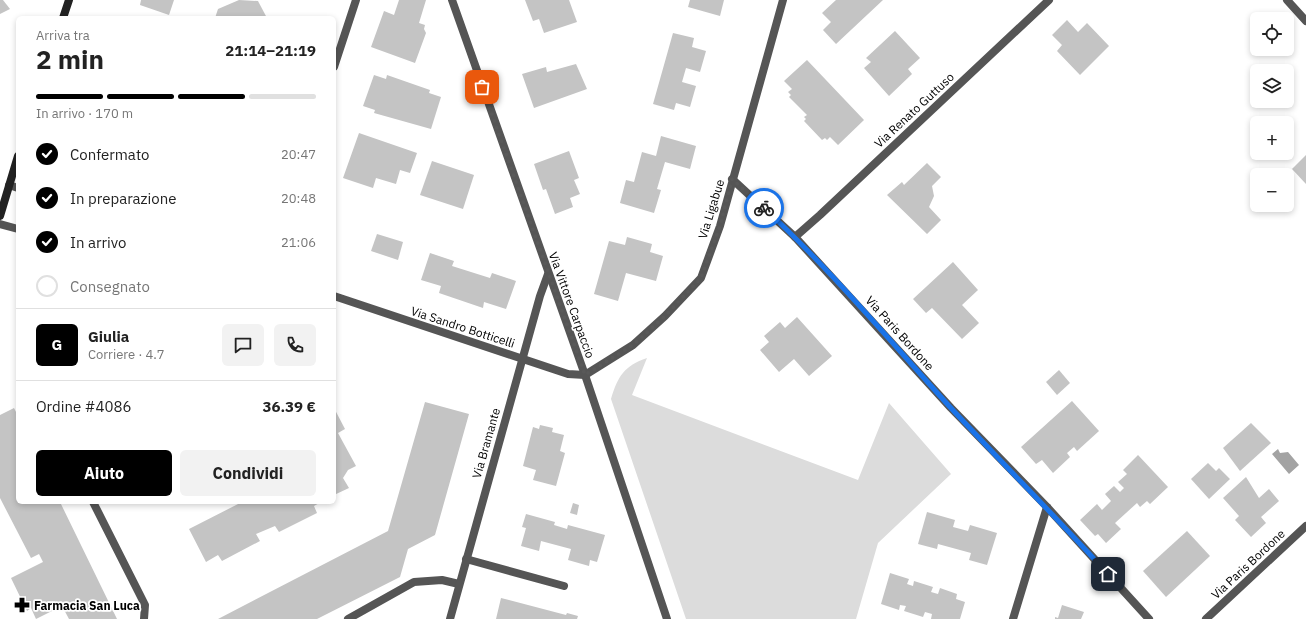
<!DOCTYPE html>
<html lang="it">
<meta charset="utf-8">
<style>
:root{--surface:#fff;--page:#f2f2f2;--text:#222;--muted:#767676;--line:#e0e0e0;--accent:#000}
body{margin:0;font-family:"IBM Plex Sans",sans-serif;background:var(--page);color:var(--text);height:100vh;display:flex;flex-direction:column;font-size:15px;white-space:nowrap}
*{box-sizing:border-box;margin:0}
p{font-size:13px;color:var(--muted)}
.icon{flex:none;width:22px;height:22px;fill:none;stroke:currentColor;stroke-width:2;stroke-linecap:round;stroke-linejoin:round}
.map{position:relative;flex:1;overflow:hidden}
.sheet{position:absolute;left:16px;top:16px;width:320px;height:488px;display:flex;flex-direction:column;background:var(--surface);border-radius:6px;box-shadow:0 2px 6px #0003}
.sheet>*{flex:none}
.controls{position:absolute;left:1250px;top:12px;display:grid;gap:8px}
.controls a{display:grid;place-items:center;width:44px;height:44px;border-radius:6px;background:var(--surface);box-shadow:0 2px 6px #0003;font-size:20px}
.pin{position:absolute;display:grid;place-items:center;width:34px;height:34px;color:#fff;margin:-17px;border-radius:8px;box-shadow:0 2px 6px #0006}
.courier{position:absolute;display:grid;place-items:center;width:40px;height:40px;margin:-20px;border:3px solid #1a73e8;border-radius:50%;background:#fff;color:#222;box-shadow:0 1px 5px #0007}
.headline em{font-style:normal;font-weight:800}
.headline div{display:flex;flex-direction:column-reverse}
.headline{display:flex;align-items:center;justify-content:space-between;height:68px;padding:0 20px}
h1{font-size:26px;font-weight:800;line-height:30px}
.bar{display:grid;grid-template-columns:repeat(4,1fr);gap:6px 4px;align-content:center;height:48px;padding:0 20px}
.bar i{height:5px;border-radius:3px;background:var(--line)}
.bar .on{background:var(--accent)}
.bar p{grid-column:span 4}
.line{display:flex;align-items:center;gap:10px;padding:0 20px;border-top:1px solid var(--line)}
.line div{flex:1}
.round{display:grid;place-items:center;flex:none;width:42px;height:42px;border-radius:6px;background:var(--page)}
ol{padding:0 20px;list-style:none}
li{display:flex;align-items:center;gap:12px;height:44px}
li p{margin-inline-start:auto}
li .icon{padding:4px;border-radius:50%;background:var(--accent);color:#fff;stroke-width:4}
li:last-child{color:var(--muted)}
li i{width:22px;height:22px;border:2px solid var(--line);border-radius:50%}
.primary-button{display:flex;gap:8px;margin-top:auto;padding:8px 20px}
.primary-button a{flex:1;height:46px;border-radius:6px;background:var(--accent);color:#fff;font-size:16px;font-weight:800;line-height:46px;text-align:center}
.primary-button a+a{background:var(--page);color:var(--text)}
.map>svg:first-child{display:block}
.green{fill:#dcdcdc}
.water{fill:#a3a3a3}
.building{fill:#c4c4c4}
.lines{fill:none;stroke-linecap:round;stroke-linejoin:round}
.service{stroke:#555;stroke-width:8}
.minor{stroke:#555;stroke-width:8}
.secondary{stroke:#222;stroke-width:8}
.done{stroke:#595959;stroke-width:4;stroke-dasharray:0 7.2}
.route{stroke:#1a73e8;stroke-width:5}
.labels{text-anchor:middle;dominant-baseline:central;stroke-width:3.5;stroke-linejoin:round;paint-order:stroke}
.street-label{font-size:12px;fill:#000;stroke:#fff}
.poi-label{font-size:12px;font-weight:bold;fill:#000;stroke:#fff;text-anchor:start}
</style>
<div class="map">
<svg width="1306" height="619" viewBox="0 0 1306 619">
<rect width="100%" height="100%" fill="#fff"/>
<path class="green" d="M 647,358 L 632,395 L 858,480 L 889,403 L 951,474 L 878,543 L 856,619 L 686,619 L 611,399 C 618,376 624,366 647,358 Z"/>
<polygon class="water" points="1278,449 1280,453 1288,452 1299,465 1289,474 1272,454"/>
<g class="building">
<polygon points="0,0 3,0 10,9 0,14"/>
<polygon points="141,0 174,0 169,15 140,5"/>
<polygon points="239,0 258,1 267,18 215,18 218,9"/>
<polygon points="399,0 426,0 419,23 425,25 424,29 426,33 415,63 371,47 384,11 394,15"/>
<polygon points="525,0 569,0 577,22 544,33 539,19 533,21"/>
<polygon points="690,0 724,0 720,16 688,7"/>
<polygon points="836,0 883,0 836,44 823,30 831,22 822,13"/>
<polygon points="1067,20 1078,32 1087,23 1109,46 1080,75 1057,51 1062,45 1052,35"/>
<polygon points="895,31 920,58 908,69 912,74 889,96 864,68 871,62 866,58"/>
<polygon points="673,33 694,38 692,47 706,51 700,72 686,68 682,82 696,86 690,107 676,103 674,110 653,104"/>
<polygon points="807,60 864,120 838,145 830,137 827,140 825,138 822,140 804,121 806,119 804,117 807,115 789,97 791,95 788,92 792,89 784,81"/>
<polygon points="576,64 587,89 534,108 522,74 546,67 547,72"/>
<polygon points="374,75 386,79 387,75 430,90 429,93 441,97 431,129 374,113 375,110 363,106"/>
<polygon points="359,133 417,153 410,173 400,170 396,184 376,178 373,188 343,178"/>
<polygon points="661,136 696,146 690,169 665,162 657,189 661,190 654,213 620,203 626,180 634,182 642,152 656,156"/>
<polygon points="569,151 579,178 574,180 580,194 570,198 573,207 555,214 546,189 543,190 534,164"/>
<polygon points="1306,155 1306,184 1292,169"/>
<polygon points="432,161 474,175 463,209 420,195"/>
<polygon points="927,163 941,177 932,186 934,196 929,207 941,220 927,234 887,195 902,182 904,185"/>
<polygon points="377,234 403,242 398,260 371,251"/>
<polygon points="627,237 652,244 650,252 663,256 656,281 626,273 618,301 594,294 609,241 625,245"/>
<polygon points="430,253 454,261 452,266 490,278 492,273 516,281 506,309 484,302 483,308 439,293 441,286 421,280"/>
<polygon points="953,262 978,290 962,305 979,323 962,339 932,308 926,313 913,299"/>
<polygon points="797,317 832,356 809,376 794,359 779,372 760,350 769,342 764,336 780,322 785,328"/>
<polygon points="1059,370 1070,383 1057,395 1046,382"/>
<polygon points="1072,401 1099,431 1077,451 1074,447 1067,453 1070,457 1053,473 1042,460 1036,464 1021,447"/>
<polygon points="425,402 469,414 435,535 408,549 400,577 317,619 218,619 388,531"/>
<polygon points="14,408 18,416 18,502 60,502 117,619 69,619 62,606 36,619 31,608 27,611 11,578 43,562 39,554 31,558 0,498 0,415"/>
<polygon points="334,408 345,429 338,433 356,466 348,470 343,478 349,488 334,495"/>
<polygon points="1251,423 1271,443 1240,471 1223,448"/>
<polygon points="540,425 553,428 552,432 564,435 560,451 565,453 556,486 533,480 536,470 523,466 533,427 539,429"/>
<polygon points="1138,455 1168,487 1150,504 1147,501 1140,507 1137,503 1115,523 1121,529 1106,543 1098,534 1095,536 1080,520 1097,504 1102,510 1111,501 1105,494 1114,486 1120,492 1124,488 1118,482 1127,474 1123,470"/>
<polygon points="1208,463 1216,471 1219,468 1230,479 1209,499 1191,479"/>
<polygon points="1246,477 1259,498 1269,489 1279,501 1261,517 1266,523 1251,537 1235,520 1239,516 1223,498"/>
<polygon points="242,502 321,502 314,506 317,513 279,532 275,526 256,534 260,541 222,561 218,555 206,562 189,529"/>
<polygon points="573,503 579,505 577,515 570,513"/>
<polygon points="927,512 955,520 953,527 968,531 970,525 997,533 987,565 969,560 971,553 938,544 937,549 918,544"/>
<polygon points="526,514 555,522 554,525 567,529 568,525 605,535 597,562 590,560 589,566 568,560 571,549 541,541 539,551 521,546 526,528 522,527"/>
<polygon points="1187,531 1210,556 1166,597 1143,571"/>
<polygon points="890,573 909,579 907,584 913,586 914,581 933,587 931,592 938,594 940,588 957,594 956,599 965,602 960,619 931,619 932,614 925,612 923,617 904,611 906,606 900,605 899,610 881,604"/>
<polygon points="501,598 566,615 567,613 578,616 577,619 496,619"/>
<polygon points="1062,605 1084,612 1081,619 1055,619 1055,617 1058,618"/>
</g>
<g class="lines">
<polyline class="service" points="466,559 564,586"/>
<g class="minor">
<polyline points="452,0 585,375 667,619"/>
<polyline points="1287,0 1306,21"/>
<polyline points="334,67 356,0"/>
<polyline points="732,179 795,237 951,408 1047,507 1149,619"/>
<polyline points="9,185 18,188"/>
<polyline points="0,224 18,229"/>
<polyline points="795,237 820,215 1049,0"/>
<polyline points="334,296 568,374 585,375 633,345 665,316 701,278 720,226 783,0"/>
<polyline points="93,502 139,593 145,605 144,619"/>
<polyline points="348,619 414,582 442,580 459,584"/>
<polyline points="450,619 540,296 548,274"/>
<polyline points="1013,619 1047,507"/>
<polyline points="1206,619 1306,526"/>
</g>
<g class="secondary">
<polyline points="63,18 69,0"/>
<polyline points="0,216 18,156"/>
</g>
</g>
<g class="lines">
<polyline class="done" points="482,87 585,375 633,345 665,316 701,278 720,226 732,179 764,208"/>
<path class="route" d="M 764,208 C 831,270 889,340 950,407 C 1002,463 1056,517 1108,574"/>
</g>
<defs>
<symbol id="pharmacy-bare" viewBox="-9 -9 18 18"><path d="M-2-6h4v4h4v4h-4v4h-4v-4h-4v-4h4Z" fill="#000" stroke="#fff" stroke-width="2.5" paint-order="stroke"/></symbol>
</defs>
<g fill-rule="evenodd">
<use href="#pharmacy-bare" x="11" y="594" width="22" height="22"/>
</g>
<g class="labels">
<g class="street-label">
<text transform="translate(914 110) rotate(-43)">Via Renato Guttuso</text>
<text transform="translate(711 209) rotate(-73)">Via Ligabue</text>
<text transform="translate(572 305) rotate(70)">Via Vittore Carpaccio</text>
<text transform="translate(463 327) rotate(18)">Via Sandro Botticelli</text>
<text transform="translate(900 333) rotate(48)">Via Paris Bordone</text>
<text transform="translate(486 443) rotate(-74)">Via Bramante</text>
<text transform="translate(1248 564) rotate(-43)">Via Paris Bordone</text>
</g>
<g class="poi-label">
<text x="34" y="605">Farmacia San Luca</text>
</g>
</g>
</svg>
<div class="controls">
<a><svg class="icon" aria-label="locate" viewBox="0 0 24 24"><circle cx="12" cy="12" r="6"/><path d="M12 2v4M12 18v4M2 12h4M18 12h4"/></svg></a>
<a><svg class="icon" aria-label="layers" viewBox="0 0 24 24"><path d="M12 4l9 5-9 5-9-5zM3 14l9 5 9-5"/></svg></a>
<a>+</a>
<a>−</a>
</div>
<div class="pin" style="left:482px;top:87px;background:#ea580c"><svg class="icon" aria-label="bag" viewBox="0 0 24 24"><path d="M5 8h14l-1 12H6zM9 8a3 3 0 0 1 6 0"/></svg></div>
<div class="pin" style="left:1108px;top:574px;background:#1f2937"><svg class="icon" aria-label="home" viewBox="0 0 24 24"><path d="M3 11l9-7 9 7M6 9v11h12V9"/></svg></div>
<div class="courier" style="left:764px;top:208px"><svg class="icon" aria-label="bike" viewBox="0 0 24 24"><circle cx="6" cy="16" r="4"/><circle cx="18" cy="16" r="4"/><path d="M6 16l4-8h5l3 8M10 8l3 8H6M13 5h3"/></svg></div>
<section class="sheet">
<div class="headline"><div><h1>2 min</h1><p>Arriva tra</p></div><em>21:14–21:19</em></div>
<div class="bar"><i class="on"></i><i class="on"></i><i class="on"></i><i></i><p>In arrivo · 170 m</p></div>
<ol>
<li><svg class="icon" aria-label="check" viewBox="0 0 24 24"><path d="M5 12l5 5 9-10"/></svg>Confermato<p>20:47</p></li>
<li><svg class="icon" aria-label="check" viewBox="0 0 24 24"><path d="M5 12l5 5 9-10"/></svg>In preparazione<p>20:48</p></li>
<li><svg class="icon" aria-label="check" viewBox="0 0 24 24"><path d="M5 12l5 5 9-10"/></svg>In arrivo<p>21:06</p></li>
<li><i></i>Consegnato</li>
</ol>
<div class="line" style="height:72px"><b class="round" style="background:var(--accent);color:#fff">G</b><div><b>Giulia</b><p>Corriere · 4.7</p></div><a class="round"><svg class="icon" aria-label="chat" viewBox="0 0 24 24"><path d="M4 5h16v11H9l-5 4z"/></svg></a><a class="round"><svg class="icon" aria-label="phone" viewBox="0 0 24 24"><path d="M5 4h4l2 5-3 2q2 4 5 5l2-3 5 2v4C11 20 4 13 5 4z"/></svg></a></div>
<div class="line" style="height:52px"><div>Ordine #4086</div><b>36.39 €</b></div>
<div class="primary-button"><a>Aiuto</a><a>Condividi</a></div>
</section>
</div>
